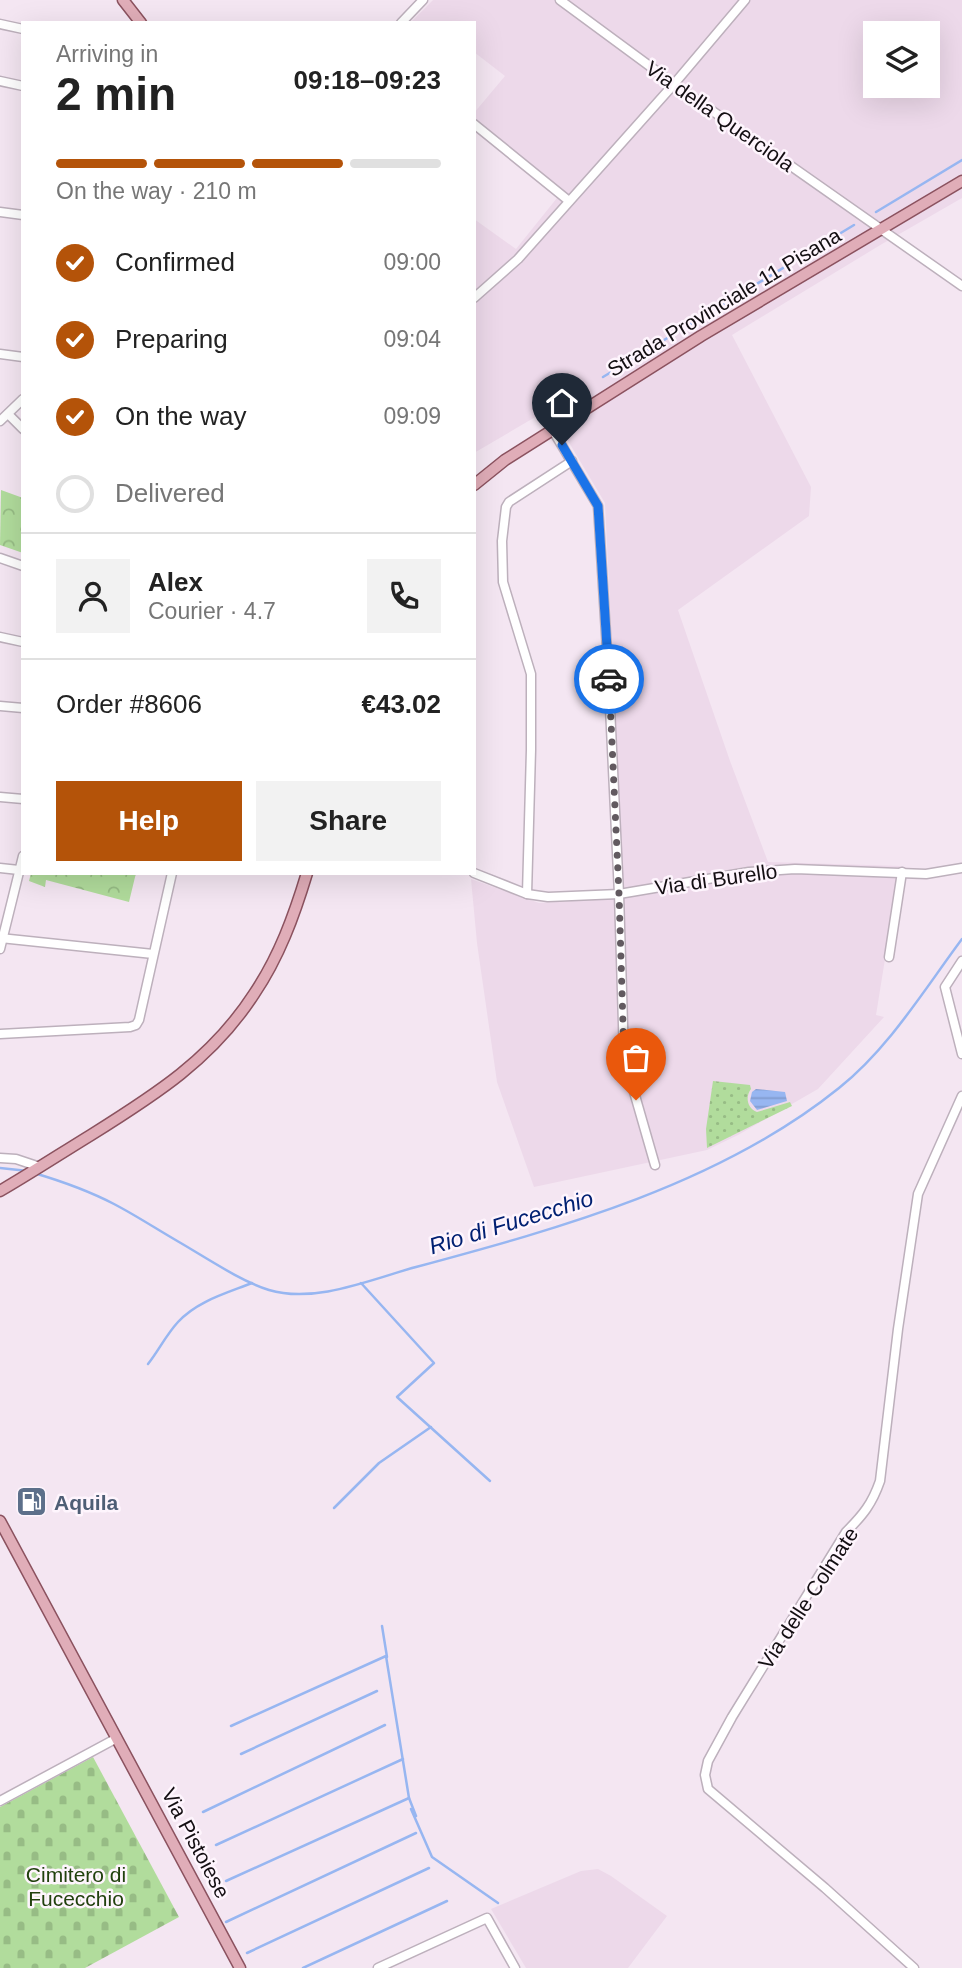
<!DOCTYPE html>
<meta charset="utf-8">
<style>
:root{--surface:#fff;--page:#f2f2f2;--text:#222;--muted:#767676;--line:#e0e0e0;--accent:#b45309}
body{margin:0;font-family:Helvetica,sans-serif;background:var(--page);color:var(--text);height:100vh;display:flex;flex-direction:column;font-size:26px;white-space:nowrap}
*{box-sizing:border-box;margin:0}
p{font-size:23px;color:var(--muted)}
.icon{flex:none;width:38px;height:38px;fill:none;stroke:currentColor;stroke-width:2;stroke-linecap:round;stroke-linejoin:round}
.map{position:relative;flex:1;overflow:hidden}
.panel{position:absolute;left:21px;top:21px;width:455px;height:854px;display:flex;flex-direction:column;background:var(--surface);border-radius:0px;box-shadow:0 7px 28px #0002}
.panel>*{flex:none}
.fabs{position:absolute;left:863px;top:21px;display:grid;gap:14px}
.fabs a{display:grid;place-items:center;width:77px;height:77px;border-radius:0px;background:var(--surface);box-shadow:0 7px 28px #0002;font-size:35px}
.pin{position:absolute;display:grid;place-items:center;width:60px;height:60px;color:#fff;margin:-72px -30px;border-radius:50% 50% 50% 0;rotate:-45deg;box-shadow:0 0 7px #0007}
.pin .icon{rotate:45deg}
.courier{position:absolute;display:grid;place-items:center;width:70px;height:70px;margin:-35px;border:5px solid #1a73e8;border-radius:50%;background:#fff;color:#222;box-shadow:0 2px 9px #0007}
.head em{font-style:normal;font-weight:800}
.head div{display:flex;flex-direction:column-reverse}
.head{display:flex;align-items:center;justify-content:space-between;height:119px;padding:0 35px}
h1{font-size:46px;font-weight:800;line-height:52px}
.bar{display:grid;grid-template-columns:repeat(4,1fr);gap:10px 7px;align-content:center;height:84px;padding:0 35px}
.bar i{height:9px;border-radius:5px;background:var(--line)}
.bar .current{background:var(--accent)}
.bar p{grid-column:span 4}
.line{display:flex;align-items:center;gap:18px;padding:0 35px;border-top:2px solid var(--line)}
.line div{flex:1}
.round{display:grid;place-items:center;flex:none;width:74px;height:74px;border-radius:0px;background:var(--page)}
ol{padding:0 35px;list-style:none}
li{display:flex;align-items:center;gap:21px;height:77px}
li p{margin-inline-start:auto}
li .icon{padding:7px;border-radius:50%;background:var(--accent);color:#fff;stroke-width:4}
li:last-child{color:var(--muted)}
li i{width:38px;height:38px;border:4px solid var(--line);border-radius:50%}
.button{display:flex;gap:14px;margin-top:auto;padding:14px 35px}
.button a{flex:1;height:80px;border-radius:0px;background:var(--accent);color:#fff;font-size:28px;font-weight:800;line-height:80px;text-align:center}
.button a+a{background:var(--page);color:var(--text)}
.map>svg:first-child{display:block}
.built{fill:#edd9ea;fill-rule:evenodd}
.grass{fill:url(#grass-dots)}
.cemetery{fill:url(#cemetery-stones)}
.park{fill:url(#park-crowns)}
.water{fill:url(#water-rules)}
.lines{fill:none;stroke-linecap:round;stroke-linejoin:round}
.stream{stroke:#97b6f1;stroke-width:2.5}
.minor-casing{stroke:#bdb0bc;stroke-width:11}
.major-casing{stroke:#8b525f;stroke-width:13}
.minor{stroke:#fff;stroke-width:8}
.major{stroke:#e0adb8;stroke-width:10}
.done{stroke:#625a60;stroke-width:7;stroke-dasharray:0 12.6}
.route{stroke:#1a73e8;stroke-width:9}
.labels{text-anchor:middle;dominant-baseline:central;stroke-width:5;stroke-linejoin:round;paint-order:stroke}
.street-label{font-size:21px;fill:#130e12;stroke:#fef5fd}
.service-label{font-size:21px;font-weight:bold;fill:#4e5e75;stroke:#fef5fd;text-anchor:start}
.park-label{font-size:21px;fill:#21410d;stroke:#fef5fd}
.water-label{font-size:23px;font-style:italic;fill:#012072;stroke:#fef5fd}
</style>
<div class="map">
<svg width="962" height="1968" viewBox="0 0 962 1968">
<defs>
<pattern id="grass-dots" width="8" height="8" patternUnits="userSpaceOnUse" patternTransform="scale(1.75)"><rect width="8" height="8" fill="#b1dc9c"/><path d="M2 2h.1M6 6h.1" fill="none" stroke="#97bc85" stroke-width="1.8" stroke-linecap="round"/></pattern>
<pattern id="cemetery-stones" width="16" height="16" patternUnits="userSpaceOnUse" patternTransform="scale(1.75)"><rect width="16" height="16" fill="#b1dc9c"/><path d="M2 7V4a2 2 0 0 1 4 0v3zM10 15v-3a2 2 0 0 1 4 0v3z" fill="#97bc85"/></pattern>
<pattern id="park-crowns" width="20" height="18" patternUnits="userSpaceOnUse" patternTransform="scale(1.75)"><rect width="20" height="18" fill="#b1dc9c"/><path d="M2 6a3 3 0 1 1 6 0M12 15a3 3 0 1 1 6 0" fill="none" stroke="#97bc85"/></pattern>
<pattern id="water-rules" width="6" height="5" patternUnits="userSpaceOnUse" patternTransform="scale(1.75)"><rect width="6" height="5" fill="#97b6f1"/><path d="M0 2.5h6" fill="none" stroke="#819bce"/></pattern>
</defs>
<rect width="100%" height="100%" fill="#f4e6f2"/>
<g class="built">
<path d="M 433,0 L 962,0 L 962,198 L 882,244 L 732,335 L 811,487 L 809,516 L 678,610 L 730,761 L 768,862 L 900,866 L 876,1015 L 884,1017 L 818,1089 L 738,1135 L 707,1150 L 534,1187 L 497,1082 L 477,943 L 471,879 L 539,903 L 624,898 L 605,503 L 549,409 L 474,453 L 474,219 L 516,249 L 557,198 L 474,131 L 474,113 L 505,76 L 474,52 L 474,23 L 410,23 ZM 875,33 L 928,33 L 928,86 L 875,86 Z"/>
<polygon points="598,1869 611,1876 667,1916 628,1968 526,1968 491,1909 581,1871"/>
</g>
<path class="grass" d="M 713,1081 L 750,1085 L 751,1089 C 745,1097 747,1108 757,1112 L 790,1102 L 792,1106 L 707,1148 L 706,1129 Z"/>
<polygon class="cemetery" points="93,1757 179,1917 85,1968 0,1968 0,1807"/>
<g class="park">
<polygon points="1,490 23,498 23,553 0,545"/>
<polygon points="31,873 136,873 129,902 46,880 45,887 29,881"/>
</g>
<polygon class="water" points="756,1089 785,1092 787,1101 757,1110 750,1101 752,1092"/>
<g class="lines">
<g class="stream">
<polyline points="876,212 962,160"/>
<polyline points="603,377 854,225"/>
<polyline points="0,1168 28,1171"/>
<path d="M 34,1173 C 61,1181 89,1191 114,1204 C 137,1216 158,1230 179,1242 C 205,1257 242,1282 269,1290 C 315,1304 372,1279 416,1267 C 561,1228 720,1184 839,1088 C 889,1048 924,990 962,939"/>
<polyline points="361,1283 434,1363 397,1397 490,1481"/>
<path d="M 148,1364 C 159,1350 166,1335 178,1322 C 197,1301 227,1293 252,1283"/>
<polyline points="334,1508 379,1463 431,1427"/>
<polyline points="382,1626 387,1657"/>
<polyline points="231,1726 386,1656 409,1798 416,1816"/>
<polyline points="241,1754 377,1691"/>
<polyline points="411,1809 432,1857 498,1903"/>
<polyline points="203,1812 385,1725"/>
<polyline points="216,1845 403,1759"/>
<polyline points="226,1881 409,1798"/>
<polyline points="226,1922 416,1833"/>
<polyline points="247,1953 429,1868"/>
<polyline points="303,1968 447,1901"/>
</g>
<defs>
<g id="minor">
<polyline points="560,0 674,84 962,286"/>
<polyline points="401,23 423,0"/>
<polyline points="0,24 23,29"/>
<polyline points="0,81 23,86"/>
<polyline points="474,124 569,201"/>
<polyline points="0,212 23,215"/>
<polyline points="474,298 518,259 674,84 745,0"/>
<polyline points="0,354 23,357"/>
<polyline points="8,414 23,429"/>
<polyline points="0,421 23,399"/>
<polyline points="552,429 598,506 608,666 619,894 624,1057 655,1165"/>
<polyline points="0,558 23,566"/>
<polyline points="0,637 23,642"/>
<polyline points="0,706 23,708"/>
<polyline points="0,797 23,799"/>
<polyline points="0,868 19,870"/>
<polyline points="474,873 527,894 548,897 619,894 749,872 795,869 926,874 962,868"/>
<polyline points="527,894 531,750 531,674 503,582 502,541 506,507 509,502 572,461"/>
<polyline points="0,938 153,954"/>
<polyline points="0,949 23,856"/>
<polyline points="889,957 902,872"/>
<polyline points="962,961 945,987 962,1054"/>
<polyline points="0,1034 130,1027 136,1025 139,1020 172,873"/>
<polyline points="0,1158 16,1159 40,1167"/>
<polyline points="0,1801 117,1738"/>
<polyline points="378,1968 487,1918 515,1968"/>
<path d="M 914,1968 L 825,1888 L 708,1789 L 705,1775 L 708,1761 L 732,1717 L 846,1532 C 863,1515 872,1504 880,1481 L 898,1329 L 918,1194 L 962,1096"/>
</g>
<g id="major">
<polyline points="123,0 141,23"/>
<polyline points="474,485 505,460 701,336 962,181"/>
<path d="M 0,1191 C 31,1173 60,1154 91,1135 C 155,1095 212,1059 254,994 C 279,957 294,916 307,873"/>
<polyline points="0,1521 240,1968"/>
</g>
</defs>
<use href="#minor" class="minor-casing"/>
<use href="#major" class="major-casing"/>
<use href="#minor" class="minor"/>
<use href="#major" class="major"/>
</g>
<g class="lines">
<polyline class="done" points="609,679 619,894 624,1057 636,1100"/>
<polyline class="route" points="562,445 598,506 609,679"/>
</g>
<defs>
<symbol id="fuel-square" viewBox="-11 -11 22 22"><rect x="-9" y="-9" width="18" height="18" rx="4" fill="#5c6f8a" stroke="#fef5fd"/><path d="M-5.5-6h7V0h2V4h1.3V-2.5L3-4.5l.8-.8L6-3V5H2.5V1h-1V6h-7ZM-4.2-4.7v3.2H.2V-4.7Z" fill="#fff"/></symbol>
</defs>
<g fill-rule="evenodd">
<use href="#fuel-square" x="14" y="1484" width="35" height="35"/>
</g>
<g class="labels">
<g class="street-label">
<text transform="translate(720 116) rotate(35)">Via della Querciola</text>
<text transform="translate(724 302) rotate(-31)">Strada Provinciale 11 Pisana</text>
<text transform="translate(716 879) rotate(-8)">Via di Burello</text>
<text transform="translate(808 1598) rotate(-57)">Via delle Colmate</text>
<text transform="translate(196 1843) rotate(62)">Via Pistoiese</text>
</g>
<g class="service-label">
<text x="54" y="1502">Aquila</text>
</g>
<g class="park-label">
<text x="76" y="1874">Cimitero di<tspan x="76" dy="24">Fucecchio</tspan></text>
</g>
<g class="water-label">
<text transform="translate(511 1222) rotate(-17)">Rio di Fucecchio</text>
</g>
</g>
</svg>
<div class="fabs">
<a><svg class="icon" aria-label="layers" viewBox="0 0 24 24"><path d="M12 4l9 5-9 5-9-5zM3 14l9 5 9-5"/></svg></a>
</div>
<div class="pin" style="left:636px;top:1100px;background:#ea580c"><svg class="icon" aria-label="bag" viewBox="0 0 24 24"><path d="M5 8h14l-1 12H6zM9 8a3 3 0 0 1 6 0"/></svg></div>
<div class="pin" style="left:562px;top:445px;background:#1f2937"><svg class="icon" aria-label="home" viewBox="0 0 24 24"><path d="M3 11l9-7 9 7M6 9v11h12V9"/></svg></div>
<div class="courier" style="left:609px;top:679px"><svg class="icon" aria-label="car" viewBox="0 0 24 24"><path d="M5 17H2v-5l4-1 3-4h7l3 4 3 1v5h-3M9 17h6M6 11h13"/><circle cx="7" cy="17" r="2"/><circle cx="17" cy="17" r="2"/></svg></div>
<section class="panel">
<div class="head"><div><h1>2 min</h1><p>Arriving in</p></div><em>09:18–09:23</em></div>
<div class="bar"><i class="current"></i><i class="current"></i><i class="current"></i><i></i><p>On the way · 210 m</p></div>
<ol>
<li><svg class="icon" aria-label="check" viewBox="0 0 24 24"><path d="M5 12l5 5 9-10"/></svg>Confirmed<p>09:00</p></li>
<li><svg class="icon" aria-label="check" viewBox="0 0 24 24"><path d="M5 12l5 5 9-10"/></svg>Preparing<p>09:04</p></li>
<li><svg class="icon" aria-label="check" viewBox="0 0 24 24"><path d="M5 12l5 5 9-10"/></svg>On the way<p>09:09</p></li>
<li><i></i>Delivered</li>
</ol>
<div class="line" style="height:126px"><a class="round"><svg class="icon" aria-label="person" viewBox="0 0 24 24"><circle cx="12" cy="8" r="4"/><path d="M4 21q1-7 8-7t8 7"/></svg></a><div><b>Alex</b><p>Courier · 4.7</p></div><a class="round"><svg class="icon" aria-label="phone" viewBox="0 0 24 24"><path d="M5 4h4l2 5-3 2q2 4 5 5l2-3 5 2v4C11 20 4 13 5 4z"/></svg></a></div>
<div class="line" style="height:91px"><div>Order #8606</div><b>€43.02</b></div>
<div class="button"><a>Help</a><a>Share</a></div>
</section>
</div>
